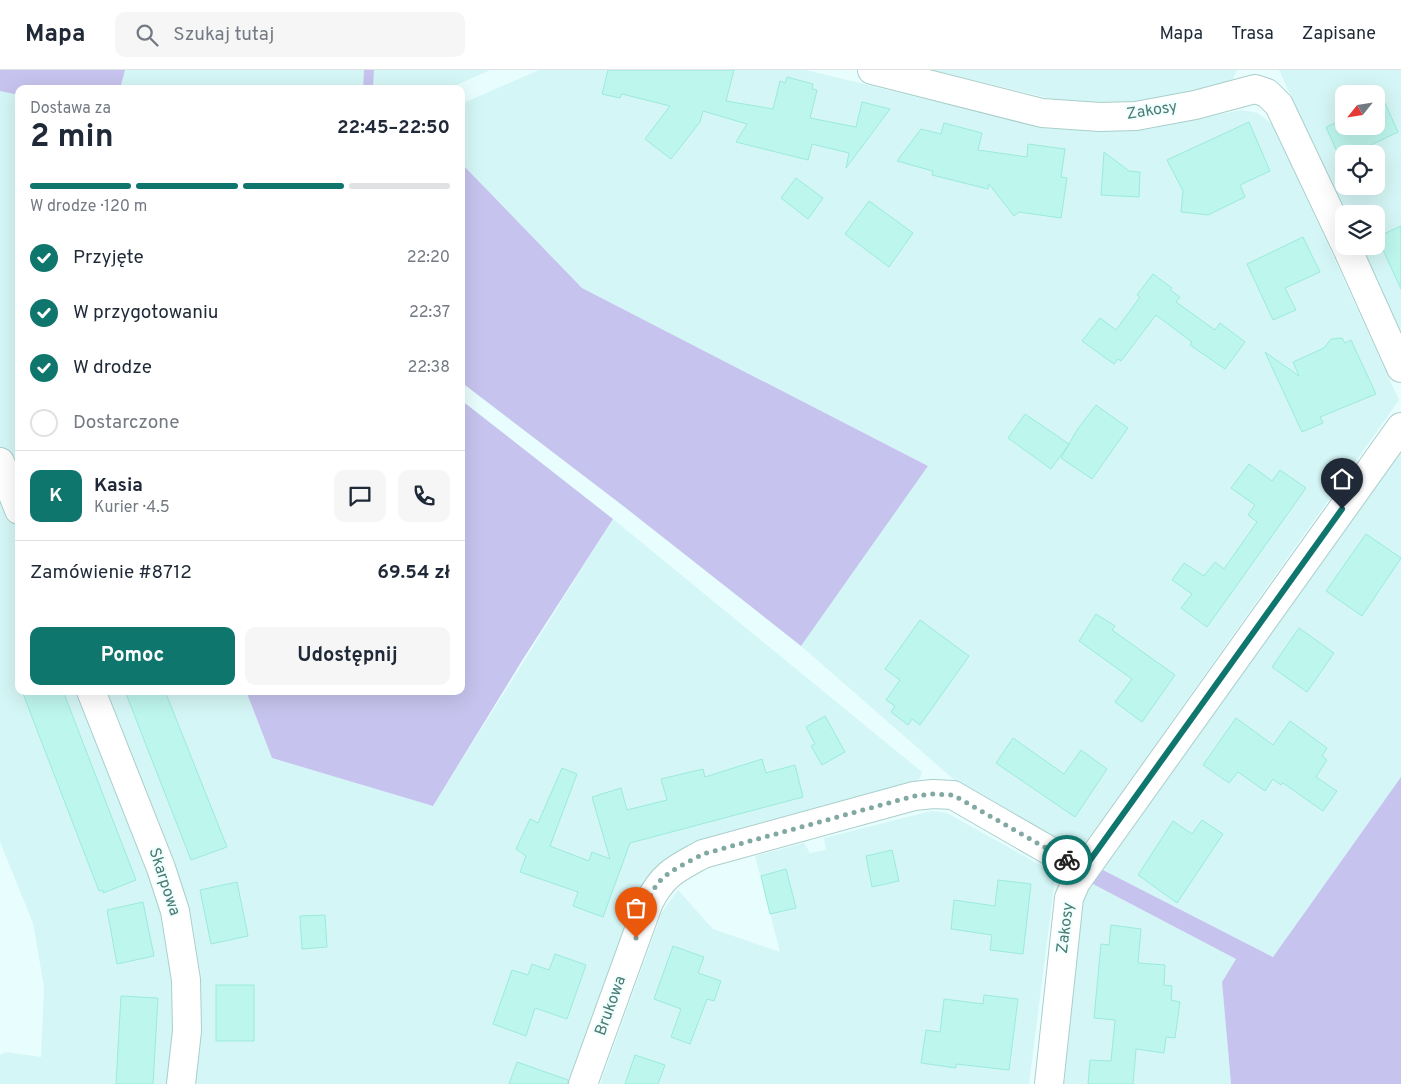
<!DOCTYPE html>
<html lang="pl">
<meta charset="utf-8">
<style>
:root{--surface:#fff;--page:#f6f6f7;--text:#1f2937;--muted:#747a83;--line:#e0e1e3;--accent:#0f766e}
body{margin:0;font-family:Overpass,sans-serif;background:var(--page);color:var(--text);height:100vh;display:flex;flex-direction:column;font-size:19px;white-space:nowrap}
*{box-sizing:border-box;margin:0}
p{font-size:16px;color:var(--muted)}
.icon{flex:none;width:28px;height:28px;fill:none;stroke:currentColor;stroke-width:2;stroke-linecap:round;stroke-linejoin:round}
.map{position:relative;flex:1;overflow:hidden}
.drawer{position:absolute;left:15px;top:15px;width:450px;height:610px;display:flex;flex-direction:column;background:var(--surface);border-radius:10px;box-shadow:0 5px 20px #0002}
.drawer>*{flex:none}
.needle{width:32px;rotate:240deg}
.controls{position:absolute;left:1335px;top:15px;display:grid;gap:10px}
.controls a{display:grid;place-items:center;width:50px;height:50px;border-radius:10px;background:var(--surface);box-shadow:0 5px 20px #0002;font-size:25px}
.pin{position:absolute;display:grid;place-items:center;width:42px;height:42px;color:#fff;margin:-51px -21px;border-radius:50% 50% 50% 0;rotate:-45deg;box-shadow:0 0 5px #0007}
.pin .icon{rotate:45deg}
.courier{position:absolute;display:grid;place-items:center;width:50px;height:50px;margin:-25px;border:4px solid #0f766e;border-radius:50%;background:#fff;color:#222;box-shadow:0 1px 6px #0007}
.headline em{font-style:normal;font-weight:700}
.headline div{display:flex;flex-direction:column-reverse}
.headline{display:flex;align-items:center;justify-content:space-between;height:85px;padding:0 15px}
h1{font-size:32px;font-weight:700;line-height:38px}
.bar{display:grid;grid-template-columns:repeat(4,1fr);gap:8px 5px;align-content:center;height:60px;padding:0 15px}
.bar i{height:6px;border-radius:4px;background:var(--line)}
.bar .selected{background:var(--accent)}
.bar p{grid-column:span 4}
.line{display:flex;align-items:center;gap:12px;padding:0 15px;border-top:1px solid var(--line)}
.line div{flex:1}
.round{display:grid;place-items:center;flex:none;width:52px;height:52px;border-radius:10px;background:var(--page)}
ol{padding:0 15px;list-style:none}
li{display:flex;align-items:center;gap:15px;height:55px}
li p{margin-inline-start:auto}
li .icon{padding:5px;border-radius:50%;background:var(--accent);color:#fff;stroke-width:4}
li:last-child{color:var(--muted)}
li i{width:28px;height:28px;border:2px solid var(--line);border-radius:50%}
.cta{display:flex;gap:10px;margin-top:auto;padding:10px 15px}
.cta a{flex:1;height:58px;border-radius:10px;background:var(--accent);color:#fff;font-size:20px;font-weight:700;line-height:58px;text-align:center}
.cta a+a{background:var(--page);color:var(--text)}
header{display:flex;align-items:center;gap:30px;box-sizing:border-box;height:70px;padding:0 25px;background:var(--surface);border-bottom:1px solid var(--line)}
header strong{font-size:24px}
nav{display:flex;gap:28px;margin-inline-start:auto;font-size:18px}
.search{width:350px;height:45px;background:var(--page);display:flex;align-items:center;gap:12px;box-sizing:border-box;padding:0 18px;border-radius:10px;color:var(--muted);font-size:19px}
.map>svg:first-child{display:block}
.residential{fill:#d5f6f6;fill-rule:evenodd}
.green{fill:#c6c4ee}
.building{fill:#bdf6ed;stroke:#9beadd}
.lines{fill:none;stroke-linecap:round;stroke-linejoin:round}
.minor-casing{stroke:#a9cfcb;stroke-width:30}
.minor{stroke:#fff;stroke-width:28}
.done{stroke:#81a8a2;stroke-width:5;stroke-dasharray:0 9}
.route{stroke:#0f766e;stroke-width:6}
.labels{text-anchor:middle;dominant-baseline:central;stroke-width:4;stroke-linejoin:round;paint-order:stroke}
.street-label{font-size:16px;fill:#497b71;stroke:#f0feff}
</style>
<header>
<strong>Mapa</strong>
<div class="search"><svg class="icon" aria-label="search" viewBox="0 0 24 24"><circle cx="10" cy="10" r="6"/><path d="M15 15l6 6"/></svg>Szukaj tutaj</div>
<nav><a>Mapa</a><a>Trasa</a><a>Zapisane</a></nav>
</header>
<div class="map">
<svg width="1401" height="1014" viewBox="0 0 1401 1014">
<rect width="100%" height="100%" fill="#e8fdfe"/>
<g class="residential">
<polygon points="0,0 364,0 363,19 19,19 19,621 246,621 272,688 433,736 613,449 922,702 920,708 913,714 721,765 680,780 655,800 636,829 569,1014 0,1014 0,985 6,982 41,987 44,917 33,853 0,772"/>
<polygon points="374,0 490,0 448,19 373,19"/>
<polygon points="539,0 806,0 1048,59 1144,60 1241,40 1258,43 1273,55 1399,330 1089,769 1078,775 1063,772 959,714 801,576 928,396 582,218 461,93 461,34"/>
<polygon points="932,0 1237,0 1232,11 1225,14 1141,32 1103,33 1052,29"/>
<path d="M 1279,0 L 1401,0 L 1401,264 L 1360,176 L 1376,176 L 1376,144 L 1345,144 ZM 1344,24 L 1376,24 L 1376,56 L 1344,56 ZM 1344,84 L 1376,84 L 1376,116 L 1344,116 Z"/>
<polygon points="1401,377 1401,707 1273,887 1101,799"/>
<polygon points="931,741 947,743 1051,801 1055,809 1029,1014 600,1014 662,842 678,820 713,859 780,882 755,786 804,773 810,783 826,780 824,768"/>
<polygon points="1091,813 1236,889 1222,912 1231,1014 1064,1014 1081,832"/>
</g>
<g class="green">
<polygon points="0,0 125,0 120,19 19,19 19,25 0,21"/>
<polygon points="364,0 374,0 373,19 363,19"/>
<polygon points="461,93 582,218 928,396 801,576 622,435 461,312"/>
<polygon points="461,330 613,449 523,589 433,736 272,688 246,621 461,621"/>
<polygon points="1401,707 1401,1014 1231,1014 1222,912 1236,889 1091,813 1101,799 1273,887"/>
</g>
<g class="building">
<polygon points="608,0 734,0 726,31 773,39 780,11 785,13 787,7 813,14 812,19 817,20 810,48 856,57 862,32 890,39 846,98 849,83 812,74 808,90 736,72 747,54 703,41 700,52 671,89 645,69 670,36 622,24 620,28 602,24"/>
<polygon points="1384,31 1398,62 1352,84 1339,86 1326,57 1344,49 1344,56 1376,56 1376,35"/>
<polygon points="1249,52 1270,101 1240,115 1245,127 1208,145 1181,142 1183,121 1167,90"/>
<polygon points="944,53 982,63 978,80 1027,87 1028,74 1065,79 1061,107 1067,108 1061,148 1019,142 1014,146 989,114 988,119 932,105 933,101 897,91 921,59 941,64"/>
<polygon points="1104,82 1129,101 1140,102 1139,127 1101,125"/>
<polygon points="796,108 823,128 808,149 781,128"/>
<polygon points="869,131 913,163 889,197 845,164"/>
<polygon points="1401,156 1401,219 1377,167"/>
<polygon points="1303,167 1320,202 1285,218 1296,240 1273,250 1247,194"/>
<polygon points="1153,204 1172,218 1170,220 1180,227 1176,232 1215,260 1220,253 1245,272 1225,299 1190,275 1192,272 1156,245 1121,291 1118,289 1114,294 1082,271 1100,248 1116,260 1140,227 1137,225"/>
<polygon points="1342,268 1345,273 1351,270 1376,324 1320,347 1323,353 1302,362 1265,282 1299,306 1293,292 1324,278 1331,269"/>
<polygon points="1096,335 1128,358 1092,409 1061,388 1077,360"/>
<polygon points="1025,344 1069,374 1051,399 1008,368"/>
<polygon points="1249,394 1272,411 1280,400 1306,418 1207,557 1181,538 1192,524 1172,510 1184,493 1204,506 1215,492 1224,499 1257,452 1248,445 1255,435 1231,418"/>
<polygon points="1366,464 1401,488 1362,546 1326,521"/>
<polygon points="1096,544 1115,556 1112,560 1175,605 1142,652 1115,632 1132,609 1079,571"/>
<polygon points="920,550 969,586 920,655 912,649 908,655 891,642 895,636 886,630 900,610 885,599"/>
<polygon points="1299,558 1334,583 1307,622 1272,597"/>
<polygon points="22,621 63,621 136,810 103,823 103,820 99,821"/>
<polygon points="125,621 165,621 227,777 191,790"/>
<polygon points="825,646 845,682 822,695 811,676 815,674 806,657"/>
<polygon points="1236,648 1273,675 1290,651 1327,678 1322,686 1327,690 1316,707 1337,721 1323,741 1283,713 1281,715 1273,709 1265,721 1238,702 1229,713 1203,695"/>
<polygon points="1013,668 1064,704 1081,680 1107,699 1075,747 996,693"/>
<polygon points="762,689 766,703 795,695 803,727 630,773 603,847 573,836 578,822 520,802 526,786 516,779 530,749 538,753 562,698 577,704 550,776 589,791 592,782 610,789 592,727 621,718 627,740 667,730 661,709 703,699 705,707"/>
<polygon points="1202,750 1223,764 1177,833 1138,805 1173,751 1192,764"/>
<polygon points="892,780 899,811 872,817 866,786"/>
<polygon points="786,799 796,838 770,844 761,806"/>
<polygon points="998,810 1031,814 1023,884 990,880 992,865 951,859 954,830 995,836"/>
<polygon points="237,812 248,866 211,874 200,820"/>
<polygon points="143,832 154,886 117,894 107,840"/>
<polygon points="325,845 327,877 302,879 300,846"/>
<polygon points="1111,855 1141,859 1138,893 1165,895 1164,915 1172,916 1171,930 1180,932 1175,968 1166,967 1164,983 1136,979 1133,1014 1088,1014 1090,990 1111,991 1115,950 1094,948 1101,874 1109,875"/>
<polygon points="673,876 704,887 698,903 721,911 714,931 707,929 690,974 671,967 681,939 654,929"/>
<polygon points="555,884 586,895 567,949 535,938 526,966 493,954 512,900 528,905 532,894 549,900"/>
<rect x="216" y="915" width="38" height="56"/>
<polygon points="984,925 1018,929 1009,1000 956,994 956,998 921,993 926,960 940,962 944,929 983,934"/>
<polygon points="121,926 158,928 153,1014 116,1014"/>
<polygon points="635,985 665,995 658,1014 625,1014"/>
<polygon points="517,992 568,1010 568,1014 509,1014"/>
</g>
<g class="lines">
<defs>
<g id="minor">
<polyline points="872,0 1042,43 1100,47 1136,46 1195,35 1255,19 1267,23 1279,35 1344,172"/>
<polyline points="1346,176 1401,298"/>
<polyline points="0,392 19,440"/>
<polyline points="91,621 161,798 175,841 186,910 187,961 181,1014"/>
<path d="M 583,1014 L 649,832 C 664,803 676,799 703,784 L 914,726 L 933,724 L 953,725 L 1083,800"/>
<polyline points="1049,1014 1069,828 1076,812 1401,357"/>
</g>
</defs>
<use href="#minor" class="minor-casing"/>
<use href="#minor" class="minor"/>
</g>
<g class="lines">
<path class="done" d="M 636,868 C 642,850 647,825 660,811 C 671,799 689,792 703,784 L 914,726 L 933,724 L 953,725 L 1067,790"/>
<polyline class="route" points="1067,790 1083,800 1342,439"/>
</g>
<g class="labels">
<g class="street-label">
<text transform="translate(1152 41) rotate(-9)">Zakosy</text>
<text transform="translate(164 812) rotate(72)">Skarpowa</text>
<text transform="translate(1066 858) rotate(-83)">Zakosy</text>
<text transform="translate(611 936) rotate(-70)">Brukowa</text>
</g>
</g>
</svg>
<div class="controls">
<a><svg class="needle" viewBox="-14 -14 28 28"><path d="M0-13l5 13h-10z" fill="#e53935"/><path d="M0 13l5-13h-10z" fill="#747a83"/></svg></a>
<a><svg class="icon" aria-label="locate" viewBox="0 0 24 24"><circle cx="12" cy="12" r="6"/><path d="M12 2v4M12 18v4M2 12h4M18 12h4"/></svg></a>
<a><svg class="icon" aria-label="layers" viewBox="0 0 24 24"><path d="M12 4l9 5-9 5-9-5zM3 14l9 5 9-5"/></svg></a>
</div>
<div class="pin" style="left:636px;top:868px;background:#ea580c"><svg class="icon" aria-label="bag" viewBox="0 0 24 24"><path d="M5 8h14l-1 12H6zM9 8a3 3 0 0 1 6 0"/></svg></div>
<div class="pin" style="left:1342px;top:439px;background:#1f2937"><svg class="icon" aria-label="home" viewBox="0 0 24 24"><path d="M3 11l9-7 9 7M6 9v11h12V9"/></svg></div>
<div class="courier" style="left:1067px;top:790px"><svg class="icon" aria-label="bike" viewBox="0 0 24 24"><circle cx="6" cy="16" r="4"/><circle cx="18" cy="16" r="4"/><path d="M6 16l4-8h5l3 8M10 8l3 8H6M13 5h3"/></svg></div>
<section class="drawer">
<div class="headline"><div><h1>2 min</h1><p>Dostawa za</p></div><em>22:45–22:50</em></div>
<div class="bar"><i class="selected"></i><i class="selected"></i><i class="selected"></i><i></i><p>W drodze · 120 m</p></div>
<ol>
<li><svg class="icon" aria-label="check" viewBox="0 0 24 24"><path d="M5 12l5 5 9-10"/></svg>Przyjęte<p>22:20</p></li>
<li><svg class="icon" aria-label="check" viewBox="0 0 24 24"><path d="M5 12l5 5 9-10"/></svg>W przygotowaniu<p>22:37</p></li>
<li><svg class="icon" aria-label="check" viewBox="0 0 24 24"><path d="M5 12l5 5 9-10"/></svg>W drodze<p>22:38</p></li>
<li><i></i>Dostarczone</li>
</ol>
<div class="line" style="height:90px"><b class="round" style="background:var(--accent);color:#fff">K</b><div><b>Kasia</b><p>Kurier · 4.5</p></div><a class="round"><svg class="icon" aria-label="chat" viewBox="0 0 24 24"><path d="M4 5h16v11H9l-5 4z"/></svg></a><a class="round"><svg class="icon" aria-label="phone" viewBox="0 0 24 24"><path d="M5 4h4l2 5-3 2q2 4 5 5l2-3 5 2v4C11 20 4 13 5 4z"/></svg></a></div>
<div class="line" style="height:65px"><div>Zamówienie #8712</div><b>69.54 zł</b></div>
<div class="cta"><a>Pomoc</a><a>Udostępnij</a></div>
</section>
</div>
